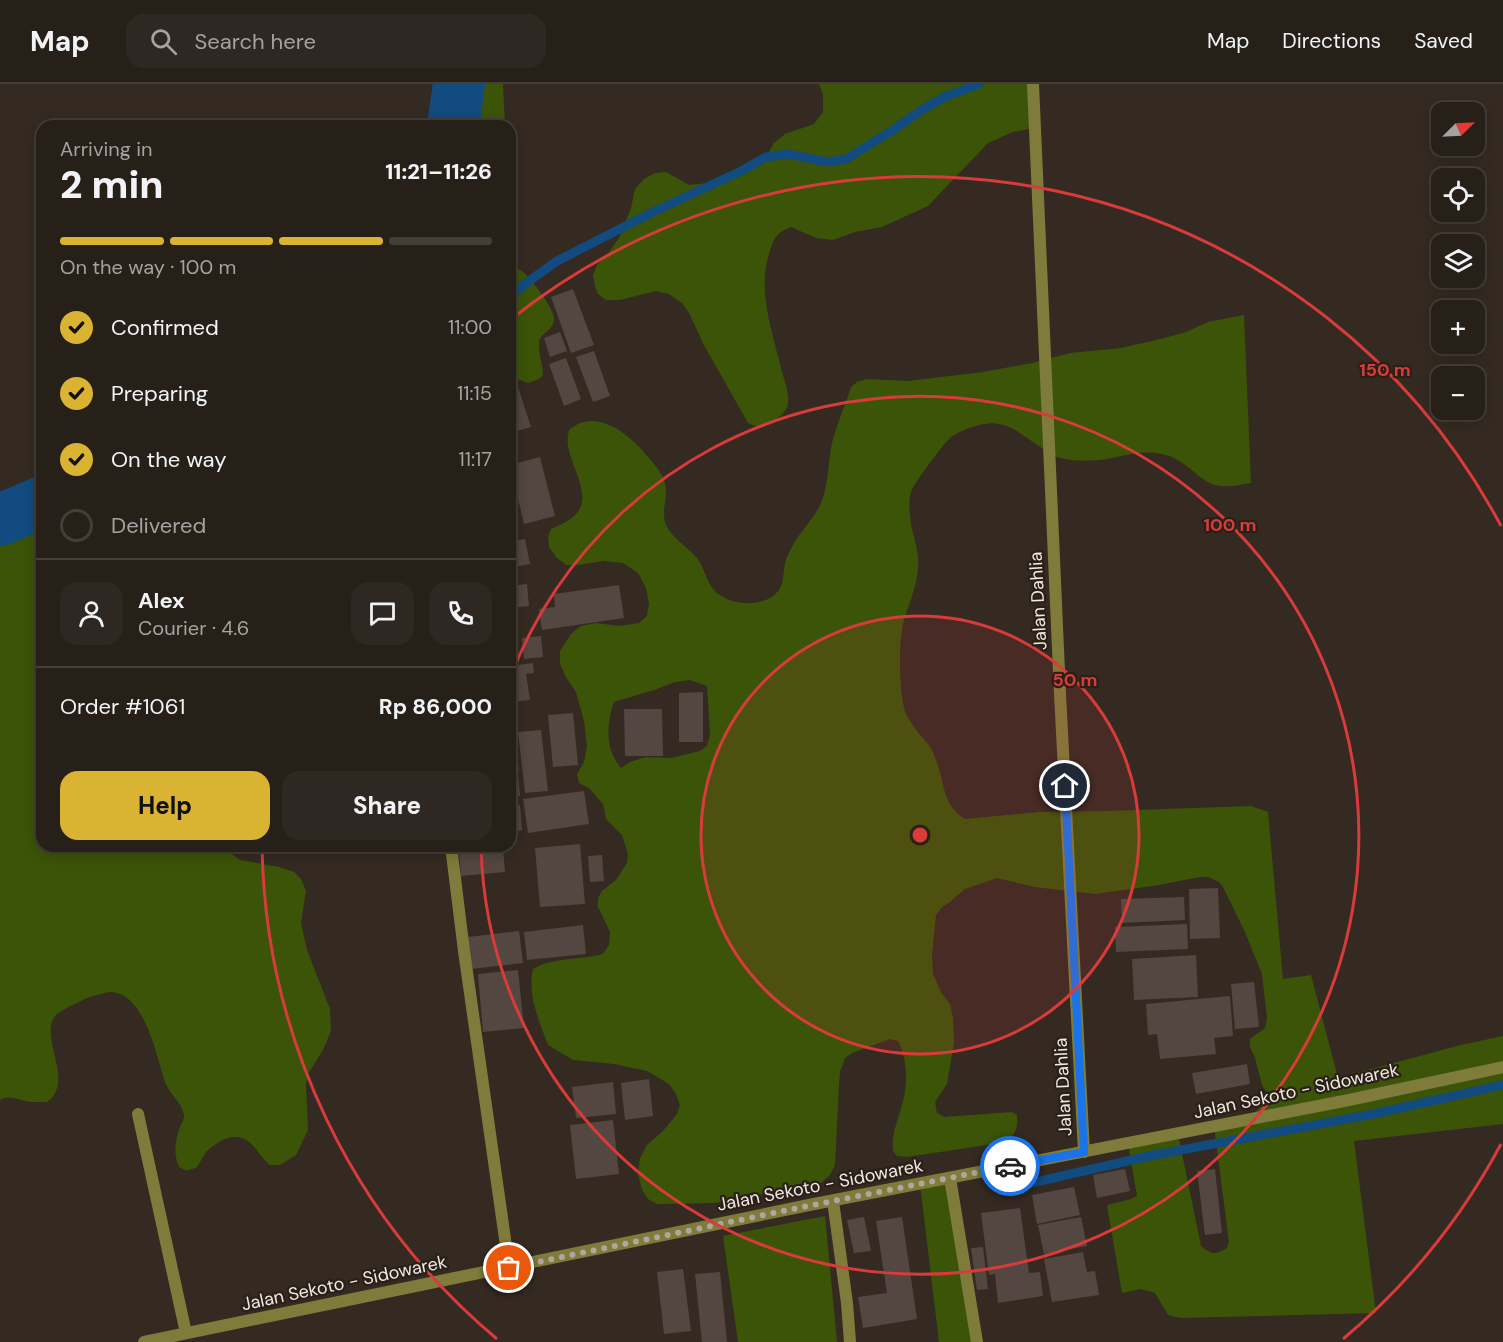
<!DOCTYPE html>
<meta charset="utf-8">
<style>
:root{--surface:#272019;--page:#2f2822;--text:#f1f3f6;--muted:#a4a3a2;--line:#433e38;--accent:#dbb333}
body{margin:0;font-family:"DM Sans",sans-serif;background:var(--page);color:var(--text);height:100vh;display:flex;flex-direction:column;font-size:22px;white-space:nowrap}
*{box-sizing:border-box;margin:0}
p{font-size:20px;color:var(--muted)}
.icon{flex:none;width:33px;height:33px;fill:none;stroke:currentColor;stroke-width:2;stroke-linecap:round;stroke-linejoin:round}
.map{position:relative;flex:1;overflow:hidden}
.drawer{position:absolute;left:36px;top:36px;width:480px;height:732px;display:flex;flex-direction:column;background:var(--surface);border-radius:18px;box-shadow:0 3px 15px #0003,0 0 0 2px var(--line)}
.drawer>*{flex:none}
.needle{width:39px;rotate:66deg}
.buttons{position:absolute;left:1431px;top:18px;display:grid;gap:12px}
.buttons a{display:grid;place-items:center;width:54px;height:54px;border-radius:12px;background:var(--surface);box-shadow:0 3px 15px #0003,0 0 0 2px var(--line);font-size:30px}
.pin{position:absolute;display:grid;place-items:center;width:51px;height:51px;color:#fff;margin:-26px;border:3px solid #fff;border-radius:50%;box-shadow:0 2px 6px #0007}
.courier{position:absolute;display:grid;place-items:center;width:60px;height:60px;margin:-30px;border:4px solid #1a73e8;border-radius:50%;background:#fff;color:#222;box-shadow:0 2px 8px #0007}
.head em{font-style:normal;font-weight:800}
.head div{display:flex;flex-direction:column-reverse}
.head{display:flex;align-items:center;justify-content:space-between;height:102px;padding:0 24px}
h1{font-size:39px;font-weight:800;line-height:45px}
.bar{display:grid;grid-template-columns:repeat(4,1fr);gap:9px 6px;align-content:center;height:72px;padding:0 24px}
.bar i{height:8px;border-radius:4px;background:var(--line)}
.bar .active{background:var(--accent)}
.bar p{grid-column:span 4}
.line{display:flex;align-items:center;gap:15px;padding:0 24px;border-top:2px solid var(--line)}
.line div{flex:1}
.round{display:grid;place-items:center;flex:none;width:63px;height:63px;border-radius:18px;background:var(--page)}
ol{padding:0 24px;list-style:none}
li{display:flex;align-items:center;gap:18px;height:66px}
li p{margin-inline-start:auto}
li .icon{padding:6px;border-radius:50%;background:var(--accent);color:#111;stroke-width:4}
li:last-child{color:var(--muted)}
li i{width:33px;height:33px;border:3px solid var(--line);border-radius:50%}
.action{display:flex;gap:12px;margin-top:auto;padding:12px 24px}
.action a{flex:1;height:69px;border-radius:18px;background:var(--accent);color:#111;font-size:24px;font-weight:800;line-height:69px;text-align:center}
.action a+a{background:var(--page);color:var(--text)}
header{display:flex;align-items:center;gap:36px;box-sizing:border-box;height:84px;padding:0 30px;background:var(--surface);border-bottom:2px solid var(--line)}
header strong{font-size:28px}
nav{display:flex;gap:33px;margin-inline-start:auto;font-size:21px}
.search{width:420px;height:54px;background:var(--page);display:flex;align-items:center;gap:15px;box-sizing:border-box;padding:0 21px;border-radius:18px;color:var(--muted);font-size:22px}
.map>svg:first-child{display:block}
.green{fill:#3b5408;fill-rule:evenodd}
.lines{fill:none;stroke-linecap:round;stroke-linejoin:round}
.stream{stroke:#114b7f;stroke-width:9}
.river{stroke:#114b7f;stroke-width:52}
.building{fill:#544641}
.service{stroke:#7f7b3b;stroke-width:12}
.minor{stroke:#7f7b3b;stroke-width:12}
.done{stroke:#aea7a0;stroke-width:6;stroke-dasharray:0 10.8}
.route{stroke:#1a73e8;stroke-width:8}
.ring{fill:none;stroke:#d93b3b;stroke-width:3}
.labels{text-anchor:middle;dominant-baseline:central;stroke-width:4.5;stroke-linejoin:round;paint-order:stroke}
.street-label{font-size:18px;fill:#f0eae4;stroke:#2a2018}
.centre{fill:#d93b3b;stroke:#2a2018;stroke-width:3}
.ring-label{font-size:18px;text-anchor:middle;font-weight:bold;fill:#d93b3b;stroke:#2a2018;stroke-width:4.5;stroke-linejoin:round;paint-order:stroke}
</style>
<header>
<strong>Map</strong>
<div class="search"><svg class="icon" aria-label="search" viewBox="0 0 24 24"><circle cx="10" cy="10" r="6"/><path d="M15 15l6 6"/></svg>Search here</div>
<nav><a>Map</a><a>Directions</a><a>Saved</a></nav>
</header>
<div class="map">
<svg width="1503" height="1258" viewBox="0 0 1503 1258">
<rect width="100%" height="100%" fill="#342a21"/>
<g class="green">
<polygon points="459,0 503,0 505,42 453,42"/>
<path d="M 819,0 L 1033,0 L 1035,44 L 1013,48 L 988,59 L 928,122 L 882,143 L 855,148 L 833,156 L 816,154 L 791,143 C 775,149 774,155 769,170 C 757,209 773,249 782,288 C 785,298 789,309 788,320 C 786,329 777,335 769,339 C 761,343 756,343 748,339 L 704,261 L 688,227 L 682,219 L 669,210 L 656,207 L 620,216 L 606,216 L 598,210 L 595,202 L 593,191 L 597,181 L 607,171 L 619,154 L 631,124 L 635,105 L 644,95 L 655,89 L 666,88 L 689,101 L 718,98 L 766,73 L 774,59 L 785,50 L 814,40 L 823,28 L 823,10 Z"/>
<path d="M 510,182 C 515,183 519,185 523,188 C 531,194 555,226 554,235 C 554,246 541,248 539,258 C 538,269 543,280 543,291 L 539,295 L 528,299 L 510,292 Z"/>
<path d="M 1244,231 L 1251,399 C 1239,401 1227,404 1215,401 C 1202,397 1192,385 1181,378 C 1174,373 1165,370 1156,369 C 1139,367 1123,372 1107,375 C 1093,377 1075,378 1061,374 C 1055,373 1050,369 1045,366 C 1021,352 1007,332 976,342 C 968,344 958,348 951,353 C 944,359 914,399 911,408 C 909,414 909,424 910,431 C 911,449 920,465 918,484 C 917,503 909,519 904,536 C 898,557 899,606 905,627 C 910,640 919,649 928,660 C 932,664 934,671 936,676 C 945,699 942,721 965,735 L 1039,728 L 1106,727 L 1251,722 L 1268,728 L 1283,895 L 1311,891 L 1338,994 L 1461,961 L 1503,952 L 1503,1040 L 1354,1057 L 1376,1229 L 1181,1234 L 1168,1231 L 1155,1209 L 1141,1205 L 1122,1209 L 1107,1121 L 1131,1115 L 1137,1112 L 1128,1060 L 1178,1050 L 1201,1162 C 1212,1171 1215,1171 1227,1164 L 1229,1158 L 1214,1042 L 1248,1036 L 1270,1013 L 1262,1001 L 1255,974 L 1250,963 L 1250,955 L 1265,944 L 1267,934 L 1262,890 L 1244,846 L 1223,803 L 1219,798 L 1208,793 L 1200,793 L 1159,801 L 1095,810 L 1034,803 L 997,794 L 965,805 L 950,818 L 942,823 L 936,831 L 932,871 L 933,890 L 941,908 L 950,920 L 953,934 L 954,959 L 947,1000 L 935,1018 L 937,1029 L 944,1033 L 1012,1028 L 1017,1031 C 1018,1048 1015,1052 1000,1059 L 907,1073 L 897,1072 L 893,1067 C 891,1049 899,1034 903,1017 C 908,998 907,974 898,957 L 890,955 L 852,969 L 845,974 L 840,988 L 839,1001 L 835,1081 L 830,1091 L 821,1099 L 715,1119 L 657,1120 L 648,1115 L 642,1106 L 638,1090 L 640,1074 L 647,1061 L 663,1047 L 677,1030 L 680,1021 L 676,1010 L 669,1000 L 647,987 L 614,980 L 573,976 L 548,961 C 539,937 527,910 533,885 C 552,873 582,876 603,870 L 609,861 L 610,848 L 598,823 L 598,814 L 602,807 L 616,796 L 627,779 L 628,770 L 622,751 L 606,735 L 603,720 L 589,704 L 579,699 L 577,690 L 584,678 L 587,663 L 584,637 L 576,608 L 566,593 L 560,580 L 560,567 L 571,550 L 581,542 L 596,539 L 619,542 L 639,539 L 647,532 L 649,519 L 646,504 L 638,489 L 623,479 L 604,477 L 578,481 L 566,481 L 556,473 L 549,463 L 548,453 L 551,445 C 560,441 573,436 579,426 C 590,408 570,380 568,361 C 567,356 568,351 569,346 C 597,322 630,351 649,374 C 654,380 661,388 664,396 C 670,411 660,426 666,441 C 671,452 688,464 697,474 C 704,483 706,497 714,506 C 728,522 765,525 779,506 C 784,498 783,489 785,480 C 786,474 789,468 792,463 C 800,447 815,434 822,417 C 828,400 828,382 831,364 C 835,343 845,323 851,303 L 857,298 L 866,295 L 908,297 L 983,288 L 1032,279 L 1070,269 L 1121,264 L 1161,255 L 1186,248 L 1208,238 ZM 690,596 L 707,602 L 710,650 L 707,662 L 700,667 L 671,674 L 646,673 L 630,678 L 621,684 C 605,665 606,641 614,618 L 657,605 L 675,598 Z"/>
<path d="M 42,418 L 42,762 L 221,762 L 240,776 L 279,783 L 294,788 L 301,795 L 306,807 L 301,839 L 307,866 L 330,925 L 331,947 L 323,966 L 308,990 L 306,1001 L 308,1046 L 296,1071 L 280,1081 L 270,1081 C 261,1074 257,1064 248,1057 C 234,1047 217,1057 206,1068 C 203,1072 200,1080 196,1084 C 195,1084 187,1086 187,1087 L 179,1083 C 173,1069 175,1057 180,1043 C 181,1040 183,1038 184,1034 C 185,1021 169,1010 165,998 C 157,974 145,909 111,908 C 106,908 99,911 93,912 C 86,914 61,926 56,931 C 39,950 69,988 54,1011 C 52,1014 50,1016 47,1018 C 42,1018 36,1018 31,1018 C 20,1017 11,1010 0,1016 L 0,436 Z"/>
<polygon points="950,1094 977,1258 939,1258 920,1100"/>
<polygon points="825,1132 837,1258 738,1258 723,1152"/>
</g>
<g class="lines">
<g class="stream">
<polyline points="510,213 525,200 557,177 655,127 741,87 766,73 788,70 827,78 846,75 893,46 920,27 944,13 979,0"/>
<polyline points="1027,1100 1149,1072 1373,1030 1503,1001"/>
</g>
<g class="river">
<polyline points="453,42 459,0"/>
<polyline points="0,436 42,418"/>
</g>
</g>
<g class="building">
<polygon points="573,205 594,261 571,269 551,213"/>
<polygon points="560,248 567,267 550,273 544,254"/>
<polygon points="594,267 610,312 593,318 576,273"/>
<polygon points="566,274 581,315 564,322 549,280"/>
<polygon points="517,300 531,343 510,349 510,302"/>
<polygon points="540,373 555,432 524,440 510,381"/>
<polygon points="525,455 530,480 510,484 510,458"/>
<polygon points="527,500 529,522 510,524 510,502"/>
<polygon points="619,501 624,534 542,546 539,525 555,523 554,510"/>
<polygon points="541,552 543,573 524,575 522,554"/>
<polygon points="533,579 534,589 526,590 530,616 510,618 510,582"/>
<polygon points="703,608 703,658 679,658 679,609"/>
<polygon points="624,625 662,625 663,672 625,672"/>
<polygon points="573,629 578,681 553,683 548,631"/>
<polygon points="510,639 514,639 517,666 510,667"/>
<polygon points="541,646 548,707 525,709 518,648"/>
<polygon points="517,671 519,687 510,688 510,672"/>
<polygon points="518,691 520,712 510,713 510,692"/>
<polygon points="584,707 589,740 528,749 523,715"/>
<polygon points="520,721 522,746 510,748 510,722"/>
<polygon points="580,760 585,820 540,823 535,764"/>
<polygon points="503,764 505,788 461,792 459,767"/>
<polygon points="602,771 604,797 590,798 588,772"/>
<polygon points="1218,804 1220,854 1190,855 1189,805"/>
<polygon points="1184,813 1185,836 1122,839 1121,815"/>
<polygon points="1187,840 1188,865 1116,868 1115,843"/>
<polygon points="583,841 586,870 527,876 524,848"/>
<polygon points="519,847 523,879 471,885 468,853"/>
<polygon points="1196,871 1198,913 1134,916 1132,875"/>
<polygon points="518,886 524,944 483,948 478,890"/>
<polygon points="1254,898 1259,943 1235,945 1231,900"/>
<polygon points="1230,912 1233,952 1214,954 1216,970 1160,975 1157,950 1148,951 1146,920"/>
<polygon points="1247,980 1250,1000 1196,1010 1192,989"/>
<polygon points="649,995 653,1032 625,1036 621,999"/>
<polygon points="613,998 616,1030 576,1034 572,1003"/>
<polygon points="613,1036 619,1090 576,1095 570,1041"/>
<polygon points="1125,1085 1130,1107 1097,1114 1093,1091"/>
<polygon points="1215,1085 1222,1149 1205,1151 1197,1087"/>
<polygon points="1074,1103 1080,1131 1037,1140 1032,1111"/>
<polygon points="1020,1124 1029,1189 1040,1188 1043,1212 998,1219 995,1190 989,1191 981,1129"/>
<polygon points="864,1133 871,1167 854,1169 847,1136"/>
<polygon points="902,1133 917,1235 863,1244 858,1213 887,1209 876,1137"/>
<polygon points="1081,1133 1087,1162 1044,1170 1038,1141"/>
<polygon points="983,1163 988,1205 977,1206 971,1164"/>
<polygon points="1083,1168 1087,1188 1095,1187 1099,1211 1052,1218 1044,1175"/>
<polygon points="683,1185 691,1247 664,1250 657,1188"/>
<polygon points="720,1188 727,1258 702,1258 695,1190"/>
</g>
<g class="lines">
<polyline class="service" points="950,1094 977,1258"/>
<g class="minor">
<polyline points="1033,0 1060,610 1084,1068"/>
<polyline points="451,762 464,867 509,1183"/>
<polyline points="138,1030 186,1249"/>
<polyline points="833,1117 847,1219 850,1258"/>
<polyline points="144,1258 809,1121 1349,1016 1503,983"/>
</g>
</g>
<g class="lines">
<polyline class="done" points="509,1184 788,1126 1010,1082"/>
<polyline class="route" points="1010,1082 1084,1068 1065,702"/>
</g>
<circle cx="920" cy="751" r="219" fill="#d93b3b" fill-opacity=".12"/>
<g class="ring">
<circle cx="920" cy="751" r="219"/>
<path d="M510 594A439 439 0 1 1 481 762"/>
<path d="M1501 1060A658 658 0 0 1 1343 1255M497 1255A658 658 0 0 1 262 762M510 236A658 658 0 0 1 1501 442"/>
</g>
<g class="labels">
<g class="street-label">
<text transform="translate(1038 517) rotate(-93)">Jalan Dahlia</text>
<text transform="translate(1063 1003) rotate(-93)">Jalan Dahlia</text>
<text transform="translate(1296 1007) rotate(-12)">Jalan Sekoto - Sidowarek</text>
<text transform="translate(820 1101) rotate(-11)">Jalan Sekoto - Sidowarek</text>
<text transform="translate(344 1199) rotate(-12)">Jalan Sekoto - Sidowarek</text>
</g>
</g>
<circle cx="920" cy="751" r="9" class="centre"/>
<g class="ring-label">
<text x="1385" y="292">150 m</text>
<text x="1230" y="447">100 m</text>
<text x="1075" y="602">50 m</text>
</g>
</svg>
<div class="buttons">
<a><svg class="needle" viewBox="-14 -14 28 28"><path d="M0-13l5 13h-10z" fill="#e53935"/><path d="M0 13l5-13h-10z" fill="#a4a3a2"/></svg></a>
<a><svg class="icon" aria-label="locate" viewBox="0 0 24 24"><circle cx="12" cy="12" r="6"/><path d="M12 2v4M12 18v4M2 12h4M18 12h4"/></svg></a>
<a><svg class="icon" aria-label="layers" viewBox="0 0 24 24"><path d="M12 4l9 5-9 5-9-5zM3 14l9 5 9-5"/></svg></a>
<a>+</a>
<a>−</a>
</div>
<div class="pin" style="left:509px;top:1184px;background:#ea580c"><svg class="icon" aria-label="bag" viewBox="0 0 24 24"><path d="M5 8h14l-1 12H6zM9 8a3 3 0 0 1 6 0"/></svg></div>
<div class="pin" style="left:1065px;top:702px;background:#1f2937"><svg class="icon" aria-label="home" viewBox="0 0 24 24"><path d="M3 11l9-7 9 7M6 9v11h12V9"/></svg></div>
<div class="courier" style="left:1010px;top:1082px"><svg class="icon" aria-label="car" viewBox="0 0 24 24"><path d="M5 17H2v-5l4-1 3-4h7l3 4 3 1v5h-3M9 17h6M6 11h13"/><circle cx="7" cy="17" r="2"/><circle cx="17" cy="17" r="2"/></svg></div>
<section class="drawer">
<div class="head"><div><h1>2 min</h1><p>Arriving in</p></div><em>11:21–11:26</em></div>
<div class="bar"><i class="active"></i><i class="active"></i><i class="active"></i><i></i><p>On the way · 100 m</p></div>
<ol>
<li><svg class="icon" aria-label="check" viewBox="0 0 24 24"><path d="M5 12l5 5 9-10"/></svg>Confirmed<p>11:00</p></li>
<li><svg class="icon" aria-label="check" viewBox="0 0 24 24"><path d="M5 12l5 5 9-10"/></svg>Preparing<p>11:15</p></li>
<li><svg class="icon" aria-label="check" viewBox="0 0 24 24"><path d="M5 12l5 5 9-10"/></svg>On the way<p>11:17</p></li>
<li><i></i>Delivered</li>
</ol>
<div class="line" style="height:108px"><a class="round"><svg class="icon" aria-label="person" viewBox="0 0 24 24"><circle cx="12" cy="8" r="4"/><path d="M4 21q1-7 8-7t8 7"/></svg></a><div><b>Alex</b><p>Courier · 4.6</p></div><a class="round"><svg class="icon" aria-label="chat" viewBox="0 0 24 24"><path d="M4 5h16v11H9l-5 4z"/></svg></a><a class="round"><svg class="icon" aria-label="phone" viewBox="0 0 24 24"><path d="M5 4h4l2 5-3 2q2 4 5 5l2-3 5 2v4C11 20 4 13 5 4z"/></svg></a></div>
<div class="line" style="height:78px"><div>Order #1061</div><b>Rp 86,000</b></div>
<div class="action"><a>Help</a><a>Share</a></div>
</section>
</div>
